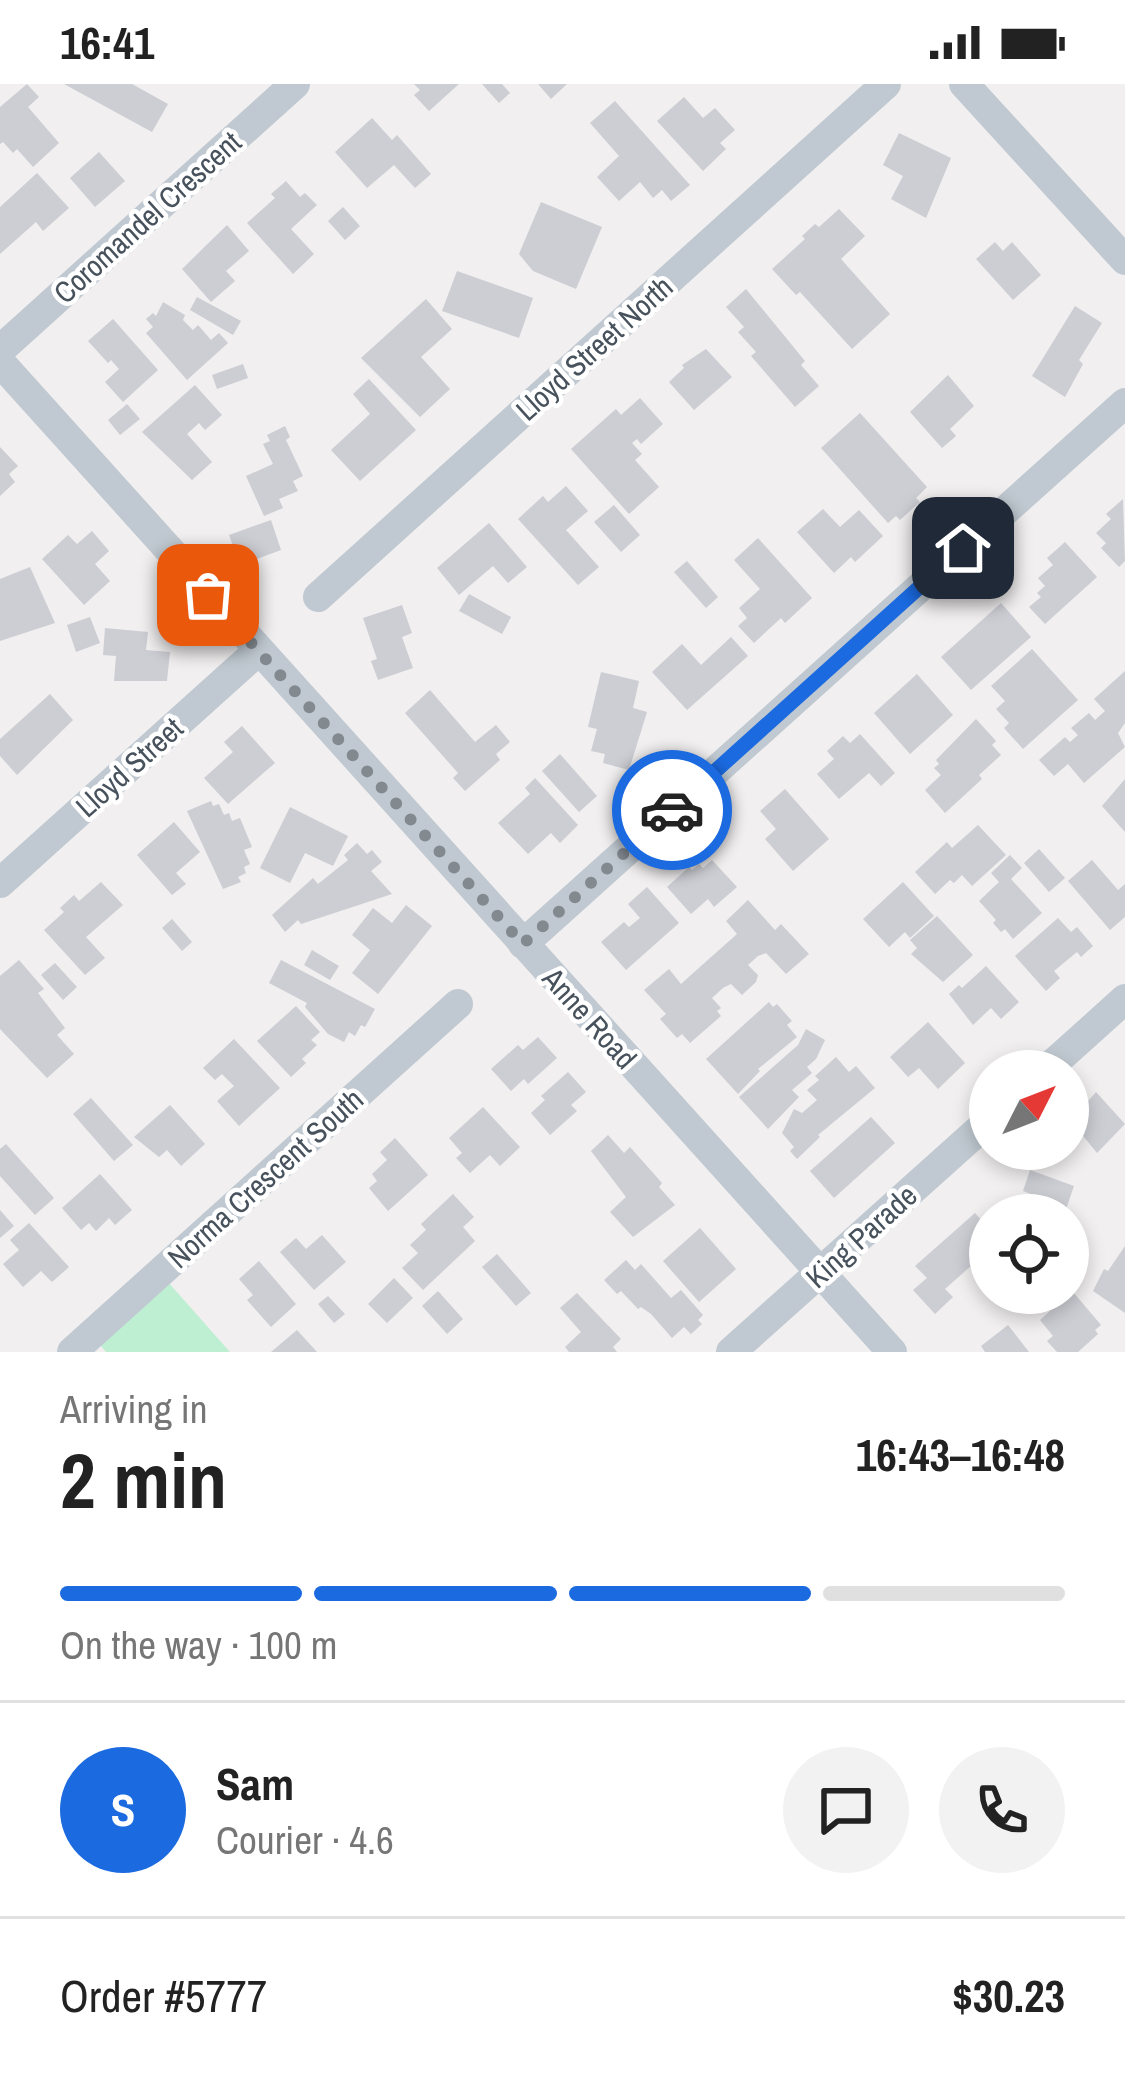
<!DOCTYPE html>
<meta charset="utf-8">
<style>
:root{--surface:#fff;--page:#f2f2f2;--text:#222;--muted:#767676;--line:#e0e0e0;--accent:#1b6ae0}
body{margin:0;font-family:"Archivo Narrow",sans-serif;background:var(--page);color:var(--text);height:100vh;display:flex;flex-direction:column;font-size:45px;white-space:nowrap}
*{box-sizing:border-box;margin:0}
p{font-size:39px;color:var(--muted)}
.icon{flex:none;width:66px;height:66px;fill:none;stroke:currentColor;stroke-width:2;stroke-linecap:round;stroke-linejoin:round}
.map{position:relative;height:1268px;overflow:hidden}
.side{display:flex;flex-direction:column;background:var(--surface);flex:1}
.side>*{flex:none}
.needle{width:78px;rotate:48deg}
.tools{position:absolute;left:969px;top:966px;display:grid;gap:24px}
.tools a{display:grid;place-items:center;width:120px;height:120px;border-radius:50%;background:var(--surface);box-shadow:0 6px 18px #0003;font-size:60px}
.pin{position:absolute;display:grid;place-items:center;width:102px;height:102px;color:#fff;margin:-51px;border-radius:24px;box-shadow:0 6px 18px #0006}
.courier{position:absolute;display:grid;place-items:center;width:120px;height:120px;margin:-60px;border:9px solid #1b6ae0;border-radius:50%;background:#fff;color:#222;box-shadow:0 3px 15px #0007}
.head em{font-style:normal;font-weight:800}
.head div{display:flex;flex-direction:column-reverse}
.head{display:flex;align-items:center;justify-content:space-between;height:204px;padding:0 60px}
h1{font-size:78px;font-weight:800;line-height:90px}
.bar{display:grid;grid-template-columns:repeat(4,1fr);gap:18px 12px;align-content:center;height:144px;padding:0 60px}
.bar i{height:15px;border-radius:9px;background:var(--line)}
.bar .current{background:var(--accent)}
.bar p{grid-column:span 4}
.line{display:flex;align-items:center;gap:30px;padding:0 60px;border-top:3px solid var(--line)}
.line div{flex:1}
.round{display:grid;place-items:center;flex:none;width:126px;height:126px;border-radius:63px;background:var(--page)}
.status{display:flex;justify-content:space-between;align-items:center;height:84px;padding:0 60px;background:var(--surface);direction:ltr}
.status svg{height:33px;fill:currentColor}
.map>svg:first-child{display:block}
.green{fill:#beefd2}
.building{fill:#ccced4}
.lines{fill:none;stroke-linecap:round;stroke-linejoin:round}
.street{stroke:#c0c9d1;stroke-width:30}
.done{stroke:#82898f;stroke-width:12;stroke-dasharray:0 21.6}
.route{stroke:#1b6ae0;stroke-width:15}
.labels{text-anchor:middle;dominant-baseline:central;stroke-width:9;stroke-linejoin:round;paint-order:stroke}
.street-label{font-size:30px;fill:#47525c;stroke:#fff}
</style>
<div class="status"><b>16:41</b><svg viewBox="0 0 49 12"><path d="M0 12V9h3v3zM5 12V6h3v6zM10 12V3h3v9zM15 12V0h3v12zM26 1h20v11H26zM47 4h2v5h-2z"/></svg></div>
<div class="map">
<svg width="1125" height="1268" viewBox="0 0 1125 1268">
<rect width="100%" height="100%" fill="#f1efef"/>
<polygon class="green" points="160,1189 230,1268 106,1268 92,1251"/>
<g class="building">
<polygon points="27,0 39,13 28,23 59,59 33,83 17,65 13,69 3,58 0,60 0,23"/>
<polygon points="64,0 132,0 168,20 152,48"/>
<polygon points="414,0 459,0 429,27 414,11 420,6"/>
<polygon points="482,0 502,0 510,9 499,19"/>
<polygon points="538,0 567,0 551,15"/>
<polygon points="684,13 703,34 715,24 735,46 720,59 726,65 703,87 657,37"/>
<polygon points="615,17 690,101 671,117 662,106 653,114 640,98 619,117 597,93 619,72 590,39"/>
<polygon points="372,34 392,56 397,51 431,90 415,104 394,81 367,104 335,68"/>
<polygon points="899,49 951,74 926,134 891,115 903,92 883,81"/>
<polygon points="99,68 125,97 95,123 70,94"/>
<polygon points="37,89 69,124 43,147 36,138 0,170 0,123"/>
<polygon points="286,97 300,113 305,109 317,121 291,145 314,170 293,190 247,139 275,114 271,110"/>
<polygon points="541,118 602,143 576,205 533,187 519,170"/>
<polygon points="343,123 360,142 345,156 328,137"/>
<polygon points="839,125 865,152 841,175 890,230 852,265 800,208 796,211 772,185 805,155 802,152 815,140 819,143"/>
<polygon points="227,141 249,167 226,187 235,197 211,218 182,185"/>
<polygon points="995,158 1003,167 1012,158 1041,191 1013,216 976,175"/>
<polygon points="457,187 533,214 519,254 442,227"/>
<polygon points="746,205 805,277 801,281 819,302 795,323 751,272 756,268 738,248 744,243 726,223"/>
<polygon points="197,213 241,237 233,251 190,226"/>
<polygon points="426,215 452,245 421,273 450,305 420,333 361,274"/>
<polygon points="163,218 185,231 183,236 193,246 198,241 211,256 219,249 228,259 187,296 146,249 153,243 146,235 153,229 156,232"/>
<polygon points="1075,222 1102,239 1079,276 1083,280 1065,313 1032,292"/>
<polygon points="113,235 158,286 123,318 105,298 119,285 111,276 108,279 88,257"/>
<polygon points="706,265 732,293 694,326 669,298 684,284 682,281"/>
<polygon points="243,280 248,294 217,305 212,291"/>
<polygon points="948,291 974,322 950,345 956,352 942,364 910,328"/>
<polygon points="369,295 416,346 360,397 331,366 370,330 353,310"/>
<polygon points="195,301 222,331 205,346 199,339 187,350 212,378 192,396 142,348"/>
<polygon points="640,314 663,340 641,360 637,355 632,359 642,370 635,376 659,403 629,430 571,365 616,325 621,331"/>
<polygon points="127,320 140,335 120,351 108,336"/>
<polygon points="860,329 927,403 916,414 920,418 900,436 896,432 888,439 821,364"/>
<polygon points="285,342 290,353 286,356 303,392 293,397 298,407 279,415 283,424 264,432 246,392 273,380 263,360 270,357 267,351"/>
<polygon points="0,363 18,382 9,390 15,398 0,412"/>
<polygon points="566,402 588,427 566,446 599,483 578,501 518,435 543,412 548,418"/>
<polygon points="1123,415 1125,477 1119,483 1101,464 1106,459 1096,449 1111,435 1106,430"/>
<polygon points="614,421 640,451 621,468 594,438"/>
<polygon points="823,425 840,443 859,426 883,452 855,478 851,473 834,489 797,448"/>
<polygon points="271,436 281,466 240,481 229,451"/>
<polygon points="489,439 527,483 508,499 493,482 459,511 437,484"/>
<polygon points="92,447 109,467 95,480 110,497 84,521 42,475 68,451 77,460"/>
<polygon points="758,454 812,514 785,539 781,534 754,559 738,542 747,534 739,524 760,505 734,476"/>
<polygon points="1065,458 1097,493 1045,540 1029,523 1041,513 1037,509 1045,502 1038,494 1053,481 1047,474"/>
<polygon points="687,477 718,513 706,524 674,488"/>
<polygon points="30,483 55,539 0,557 0,495"/>
<polygon points="469,510 511,533 502,550 459,527"/>
<polygon points="1001,519 1031,553 971,606 941,573"/>
<polygon points="402,521 412,549 402,553 413,584 378,596 371,577 377,575 363,534"/>
<polygon points="90,533 100,559 76,568 67,541"/>
<polygon points="105,544 148,548 146,566 170,568 167,597 114,597 116,572 103,571"/>
<polygon points="731,553 748,572 687,626 652,588 682,560 701,581"/>
<polygon points="1032,565 1078,616 1023,665 1004,644 1009,639 996,625 1005,617 991,602"/>
<polygon points="1125,587 1125,639 1118,649 1125,663 1084,699 1068,680 1054,692 1039,676 1065,653 1070,658 1078,651 1071,644 1089,629 1095,636 1105,627 1094,615"/>
<polygon points="601,588 639,597 633,624 647,628 629,686 603,679 605,670 591,667 597,645 588,643"/>
<polygon points="917,590 953,631 910,670 874,629"/>
<polygon points="430,606 475,658 496,641 510,658 496,670 500,676 465,707 453,694 458,689 405,629"/>
<polygon points="50,610 73,636 17,691 0,672 0,655"/>
<polygon points="976,635 996,657 992,661 1001,671 979,691 982,695 945,729 925,706 941,691 934,684 939,680 936,676"/>
<polygon points="242,642 275,679 228,720 204,694 233,668 224,658"/>
<polygon points="860,650 895,689 881,702 869,689 839,715 817,690 834,675 827,667 843,652 850,659"/>
<polygon points="560,670 597,712 579,728 542,687"/>
<polygon points="535,694 578,741 560,759 551,749 528,770 498,739 530,710 525,704"/>
<polygon points="1125,695 1125,748 1102,722"/>
<polygon points="785,705 829,755 793,787 765,755 776,745 760,727"/>
<polygon points="211,717 213,722 219,720 224,731 229,729 232,737 240,734 252,763 244,766 250,780 244,783 246,789 238,793 241,798 223,805 187,727"/>
<polygon points="290,723 348,752 333,782 305,769 290,799 260,784"/>
<polygon points="174,738 200,768 176,789 186,800 172,811 137,771"/>
<polygon points="978,741 1006,771 972,802 962,791 954,799 950,796 935,810 915,788 947,758 952,764"/>
<polygon points="357,759 367,770 372,766 382,778 371,787 392,810 301,840 298,836 285,848 272,831 313,794 318,800 348,776 344,771"/>
<polygon points="1039,765 1065,794 1049,808 1024,779"/>
<polygon points="1010,771 1022,784 1011,795 1042,829 1013,855 1005,845 1001,848 993,839 996,836 979,817 999,798 991,789"/>
<polygon points="712,776 737,803 714,823 708,815 691,830 667,803 689,783 692,786 699,780 703,784"/>
<polygon points="1092,776 1118,806 1125,800 1125,833 1110,846 1068,797"/>
<polygon points="101,798 123,821 86,853 105,874 85,891 44,846 64,828 60,824 74,811 79,817"/>
<polygon points="903,798 934,832 910,854 905,848 889,863 863,835"/>
<polygon points="647,803 679,839 626,886 601,858 624,838 629,843 640,834 628,820"/>
<polygon points="748,816 775,846 781,840 809,870 786,890 766,869 758,872 748,881 758,891 756,898 742,911 731,900 723,904 712,914 721,924 717,927 721,932 690,959 682,950 677,954 660,935 666,930 644,906 669,885 681,900 692,890 737,850 726,837"/>
<polygon points="406,821 432,842 378,910 352,889 370,866 352,851 373,824 392,839"/>
<polygon points="937,832 973,871 943,898 911,870 917,864 910,856"/>
<polygon points="1058,834 1071,848 1077,843 1093,862 1081,873 1077,868 1054,887 1060,894 1046,907 1015,872"/>
<polygon points="172,835 192,858 182,867 162,844"/>
<polygon points="312,866 339,882 330,896 304,881"/>
<polygon points="19,876 44,905 38,909 65,944 57,951 74,970 47,994 0,945 0,892"/>
<polygon points="281,876 375,925 365,943 361,941 355,952 349,948 344,958 328,950 305,923 307,919 269,899"/>
<polygon points="55,879 77,903 63,916 41,891"/>
<polygon points="986,882 1019,918 1001,935 991,924 973,941 949,910 959,901 962,904"/>
<polygon points="769,918 773,923 777,920 792,937 787,941 797,953 758,985 760,987 738,1010 706,975"/>
<polygon points="296,922 320,948 311,956 317,961 302,975 306,979 291,993 257,957"/>
<polygon points="928,938 965,979 938,1005 919,984 908,993 890,973"/>
<polygon points="806,945 825,956 816,975 807,983 812,989 792,1006 799,1013 768,1045 739,1013 798,961"/>
<polygon points="538,953 557,974 528,1000 524,995 511,1007 491,985 518,961 523,966"/>
<polygon points="234,955 280,1004 239,1042 217,1017 234,1002 222,990 215,996 203,984"/>
<polygon points="836,973 849,988 856,982 875,1004 818,1051 820,1053 797,1075 790,1067 794,1063 782,1049 794,1025 802,1029 817,1016 807,1006 819,996 815,992"/>
<polygon points="568,988 586,1008 571,1021 577,1027 550,1051 531,1029 545,1016 541,1012"/>
<polygon points="1096,1008 1125,1040 1097,1069 1071,1037"/>
<polygon points="91,1014 133,1061 114,1077 73,1030"/>
<polygon points="170,1021 205,1060 181,1082 167,1066 159,1073 134,1053"/>
<polygon points="483,1023 520,1063 500,1082 490,1071 470,1089 456,1074 462,1069 449,1054"/>
<polygon points="871,1033 895,1059 834,1114 810,1087"/>
<polygon points="608,1051 624,1069 630,1063 662,1099 659,1103 675,1121 633,1153 610,1128 626,1113 591,1067"/>
<polygon points="395,1054 428,1091 388,1127 369,1104 377,1097 372,1090 387,1076 380,1068"/>
<polygon points="6,1060 54,1114 35,1131 0,1092 0,1065"/>
<polygon points="1030,1086 1074,1102 1064,1131 1029,1131 1036,1112 1023,1107"/>
<polygon points="100,1090 132,1126 115,1141 109,1134 96,1147 89,1139 81,1146 62,1124"/>
<polygon points="453,1110 474,1133 463,1143 475,1157 423,1206 402,1184 418,1169 410,1161 426,1146 421,1140"/>
<polygon points="0,1126 14,1142 0,1154"/>
<polygon points="975,1129 990,1146 990,1165 945,1205 953,1213 935,1230 913,1206 927,1194 915,1182"/>
<polygon points="29,1139 69,1183 52,1198 41,1187 23,1203 3,1180 19,1166 10,1156"/>
<polygon points="700,1144 736,1185 699,1218 663,1177"/>
<polygon points="322,1151 346,1178 314,1206 280,1168 296,1154 306,1165"/>
<polygon points="1125,1162 1125,1229 1093,1207 1104,1185 1108,1187"/>
<polygon points="497,1170 531,1209 516,1222 482,1183"/>
<polygon points="626,1176 635,1186 641,1180 671,1214 681,1206 703,1231 698,1236 702,1240 691,1250 684,1243 672,1254 651,1230 641,1223 638,1225 621,1207 617,1210 604,1196"/>
<polygon points="259,1177 296,1220 271,1243 247,1216 253,1211 239,1195"/>
<polygon points="394,1194 413,1214 387,1239 368,1220"/>
<polygon points="1068,1202 1101,1241 1095,1246 1098,1250 1078,1268 1057,1268 1047,1257 1053,1252 1040,1236 1050,1227 1046,1222 1061,1209 1068,1209"/>
<polygon points="438,1207 463,1235 447,1250 422,1222"/>
<polygon points="577,1209 621,1255 613,1263 617,1268 569,1268 565,1263 581,1248 560,1224"/>
<polygon points="328,1212 345,1230 334,1239 318,1220"/>
<polygon points="1008,1241 1029,1268 985,1268 981,1262"/>
<polygon points="297,1246 317,1268 271,1268"/>
</g>
<g class="lines">
<g class="street">
<polyline points="964,0 1125,176"/>
<polyline points="0,266 295,0"/>
<polyline points="0,278 892,1268"/>
<polyline points="318,513 886,0"/>
<polyline points="0,799 258,567"/>
<polyline points="523,860 1125,319"/>
<polyline points="1045,987 1125,915"/>
<polyline points="72,1268 458,920"/>
<polyline points="731,1268 990,1036"/>
</g>
</g>
<g class="lines">
<polyline class="done" points="208,511 523,860 672,726"/>
<polyline class="route" points="672,726 963,464"/>
</g>
<g class="labels">
<g class="street-label">
<text transform="translate(147 133) rotate(-42)">Coromandel Crescent</text>
<text transform="translate(594 264) rotate(-42)">Lloyd Street North</text>
<text transform="translate(129 683) rotate(-42)">Lloyd Street</text>
<text transform="translate(590 934) rotate(48)">Anne Road</text>
<text transform="translate(265 1094) rotate(-42)">Norma Crescent South</text>
<text transform="translate(861 1152) rotate(-42)">King Parade</text>
</g>
</g>
</svg>
<div class="tools">
<a><svg class="needle" viewBox="-14 -14 28 28"><path d="M0-13l5 13h-10z" fill="#e53935"/><path d="M0 13l5-13h-10z" fill="#767676"/></svg></a>
<a><svg class="icon" aria-label="locate" viewBox="0 0 24 24"><circle cx="12" cy="12" r="6"/><path d="M12 2v4M12 18v4M2 12h4M18 12h4"/></svg></a>
</div>
<div class="pin" style="left:208px;top:511px;background:#ea580c"><svg class="icon" aria-label="bag" viewBox="0 0 24 24"><path d="M5 8h14l-1 12H6zM9 8a3 3 0 0 1 6 0"/></svg></div>
<div class="pin" style="left:963px;top:464px;background:#1f2937"><svg class="icon" aria-label="home" viewBox="0 0 24 24"><path d="M3 11l9-7 9 7M6 9v11h12V9"/></svg></div>
<div class="courier" style="left:672px;top:726px"><svg class="icon" aria-label="car" viewBox="0 0 24 24"><path d="M5 17H2v-5l4-1 3-4h7l3 4 3 1v5h-3M9 17h6M6 11h13"/><circle cx="7" cy="17" r="2"/><circle cx="17" cy="17" r="2"/></svg></div>
</div>
<section class="side">
<div class="head"><div><h1>2 min</h1><p>Arriving in</p></div><em>16:43–16:48</em></div>
<div class="bar"><i class="current"></i><i class="current"></i><i class="current"></i><i></i><p>On the way · 100 m</p></div>
<div class="line" style="height:216px"><b class="round" style="background:var(--accent);color:#fff">S</b><div><b>Sam</b><p>Courier · 4.6</p></div><a class="round"><svg class="icon" aria-label="chat" viewBox="0 0 24 24"><path d="M4 5h16v11H9l-5 4z"/></svg></a><a class="round"><svg class="icon" aria-label="phone" viewBox="0 0 24 24"><path d="M5 4h4l2 5-3 2q2 4 5 5l2-3 5 2v4C11 20 4 13 5 4z"/></svg></a></div>
<div class="line" style="height:156px"><div>Order #5777</div><b>$30.23</b></div>
</section>
